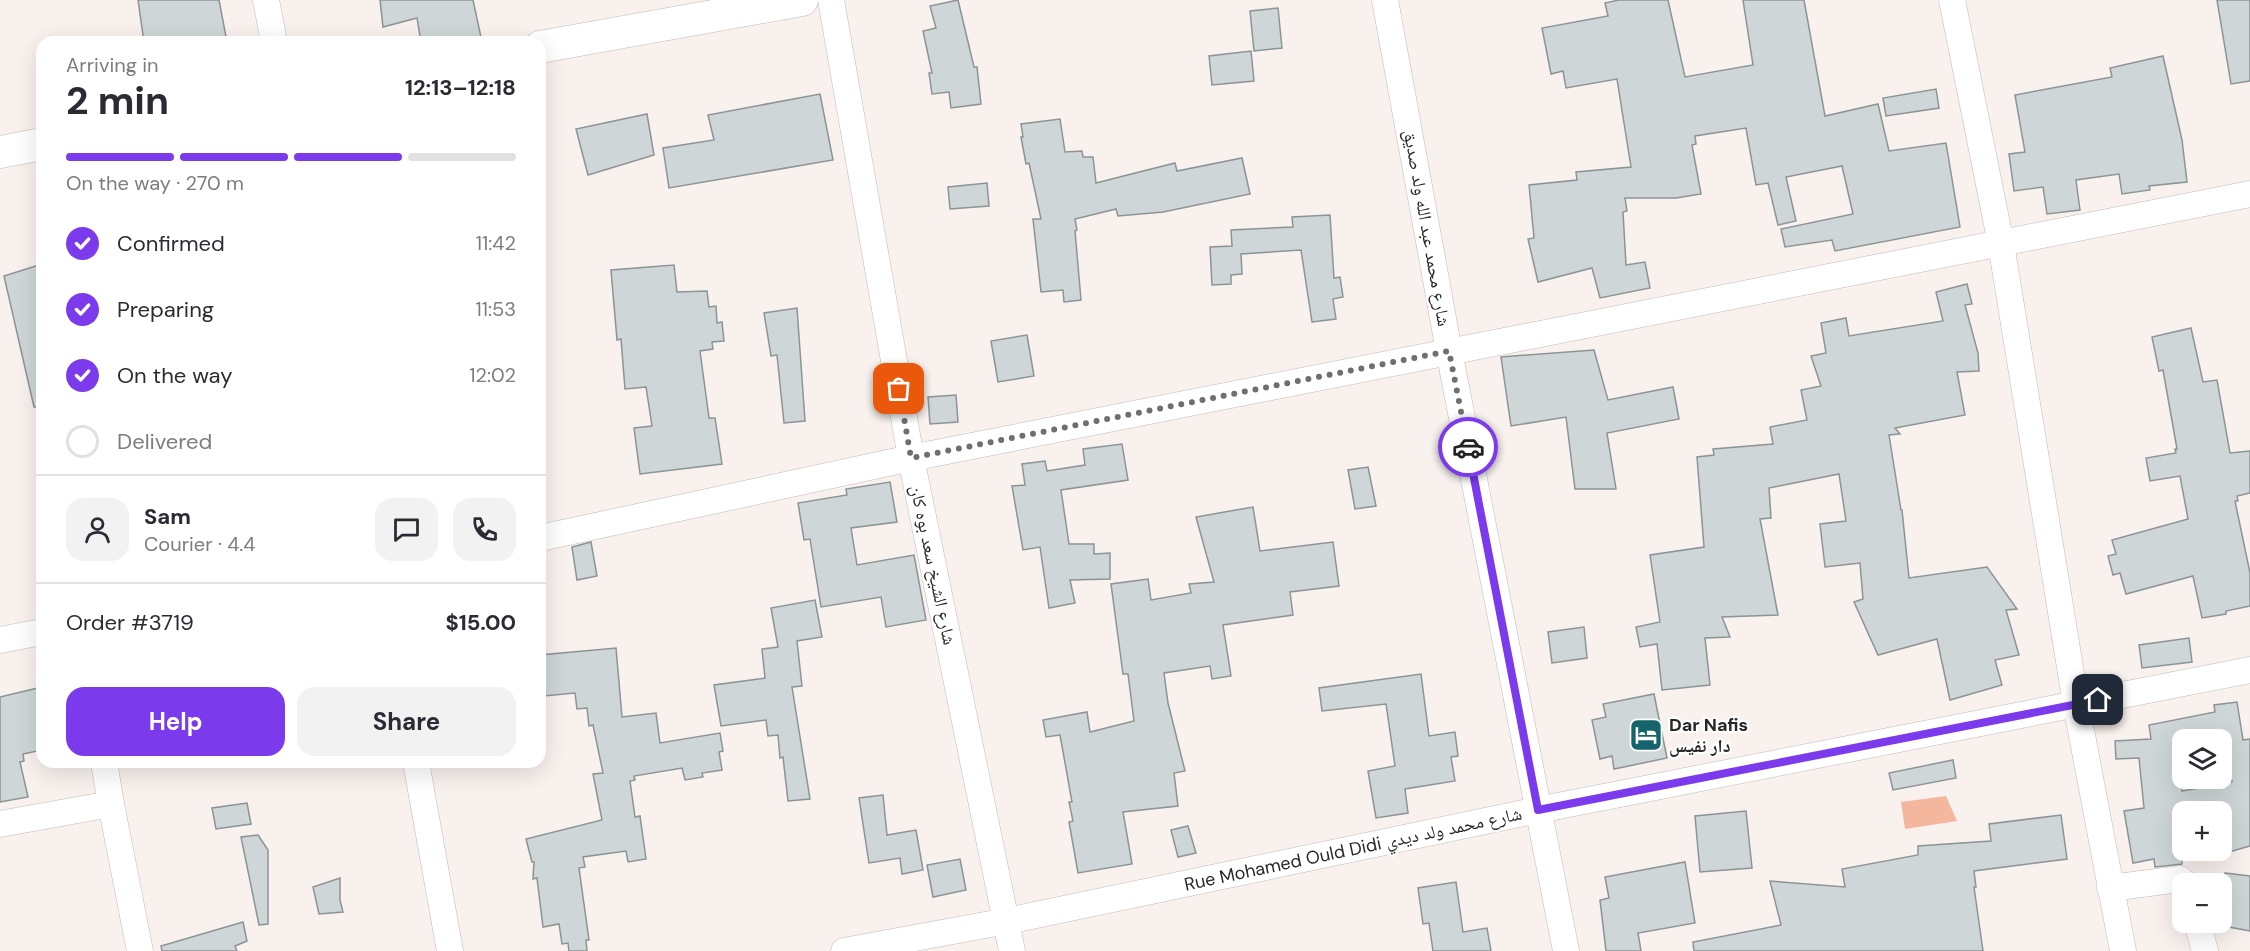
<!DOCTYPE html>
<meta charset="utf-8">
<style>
:root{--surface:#fff;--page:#f2f2f3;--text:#2b2b33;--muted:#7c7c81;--line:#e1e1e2;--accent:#7c3aed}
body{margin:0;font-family:"DM Sans","Noto Naskh Arabic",sans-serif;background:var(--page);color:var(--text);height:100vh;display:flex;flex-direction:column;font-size:22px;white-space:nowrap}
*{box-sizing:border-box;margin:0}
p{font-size:20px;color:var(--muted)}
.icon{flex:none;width:33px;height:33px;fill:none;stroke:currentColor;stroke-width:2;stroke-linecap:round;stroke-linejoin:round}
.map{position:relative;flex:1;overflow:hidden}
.panel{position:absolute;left:36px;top:36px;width:510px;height:732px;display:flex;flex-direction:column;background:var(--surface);border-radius:18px;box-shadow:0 6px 24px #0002}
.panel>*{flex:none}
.tools{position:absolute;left:2172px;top:729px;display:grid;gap:12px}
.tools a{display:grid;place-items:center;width:60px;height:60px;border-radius:12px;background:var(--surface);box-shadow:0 6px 24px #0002;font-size:30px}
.pin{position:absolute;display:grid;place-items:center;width:51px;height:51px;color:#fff;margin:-26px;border-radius:12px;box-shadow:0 3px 9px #0006}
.courier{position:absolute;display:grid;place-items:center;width:60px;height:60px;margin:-30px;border:4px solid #7c3aed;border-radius:50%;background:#fff;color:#222;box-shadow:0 2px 8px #0007}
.summary em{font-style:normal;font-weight:700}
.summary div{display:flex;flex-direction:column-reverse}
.summary{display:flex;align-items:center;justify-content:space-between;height:102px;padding:0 30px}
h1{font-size:39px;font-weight:700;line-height:45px}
.bar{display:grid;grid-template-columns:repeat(4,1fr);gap:9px 6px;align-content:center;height:72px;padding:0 30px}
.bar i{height:8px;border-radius:4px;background:var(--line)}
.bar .active{background:var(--accent)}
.bar p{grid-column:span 4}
.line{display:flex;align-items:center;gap:15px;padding:0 30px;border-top:2px solid var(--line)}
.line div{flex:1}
.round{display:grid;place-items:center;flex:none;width:63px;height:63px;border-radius:18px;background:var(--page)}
ol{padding:0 30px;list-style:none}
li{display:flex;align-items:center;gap:18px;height:66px}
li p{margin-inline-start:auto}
li .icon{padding:6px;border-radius:50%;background:var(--accent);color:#fff;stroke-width:4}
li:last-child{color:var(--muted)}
li i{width:33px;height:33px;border:3px solid var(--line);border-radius:50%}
.primary-button{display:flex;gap:12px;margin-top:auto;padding:12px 30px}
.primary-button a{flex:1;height:69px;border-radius:18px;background:var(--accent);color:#fff;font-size:24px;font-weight:700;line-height:69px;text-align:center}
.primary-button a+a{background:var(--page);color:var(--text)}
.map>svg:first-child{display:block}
.water{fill:#f4b69d}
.building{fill:#ced6d7;stroke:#8c9495;stroke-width:1.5;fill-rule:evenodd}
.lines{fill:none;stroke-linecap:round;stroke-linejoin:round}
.minor-casing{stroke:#c1bab7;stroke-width:27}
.tertiary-casing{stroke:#c1bab7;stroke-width:33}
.minor{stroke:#fff;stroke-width:26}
.tertiary{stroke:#fff;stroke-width:32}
.done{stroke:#716e6c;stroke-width:6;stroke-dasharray:0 10.8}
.route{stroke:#7c3aed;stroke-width:8}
.labels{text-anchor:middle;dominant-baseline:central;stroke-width:4.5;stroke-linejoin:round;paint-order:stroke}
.street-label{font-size:18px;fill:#292726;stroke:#fff}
.poi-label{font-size:18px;font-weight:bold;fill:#292726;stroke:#fff;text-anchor:start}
</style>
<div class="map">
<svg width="2250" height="951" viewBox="0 0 2250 951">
<rect width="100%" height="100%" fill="#f8f1ee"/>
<polygon class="water" points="1946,796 1957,821 1905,829 1901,802"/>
<g class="building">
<polygon points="138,0 219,0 227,42 144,42"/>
<polygon points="380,0 473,0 482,42 421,42 417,18 383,27"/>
<polygon points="958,0 974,67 977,67 981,104 951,108 949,92 932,94 929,73 932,73 923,31 936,28 930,6"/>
<polygon points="1619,0 1668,0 1685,77 1753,65 1743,0 1804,0 1825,116 1878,104 1889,151 1946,143 1960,227 1835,251 1832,240 1785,247 1781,229 1853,214 1842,166 1786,177 1796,221 1778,225 1768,183 1756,185 1746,128 1695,136 1696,144 1692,145 1701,194 1676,198 1625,198 1627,211 1623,212 1626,265 1645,262 1650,288 1600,298 1592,268 1538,282 1528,239 1534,238 1529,185 1577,180 1576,172 1631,167 1617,79 1566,88 1563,71 1551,74 1542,28 1608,16 1605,3"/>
<polygon points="2217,0 2250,0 2250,81 2231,84"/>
<polygon points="1278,8 1282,48 1254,51 1250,11"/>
<polygon points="1251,51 1254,81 1212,85 1209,56"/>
<polygon points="2163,56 2182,140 2187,182 2149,186 2150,190 2122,194 2119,174 2076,180 2080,210 2047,214 2043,187 2014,191 2009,154 2025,152 2015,95 2112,77 2110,68"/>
<polygon points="1936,89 1939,108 1886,116 1883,98"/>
<polygon points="820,94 833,160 669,188 663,148 714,140 708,115"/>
<polygon points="647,114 654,155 588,175 576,129"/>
<polygon points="1060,119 1065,152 1082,151 1083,157 1093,157 1096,183 1175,163 1177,171 1242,158 1250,194 1163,212 1118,216 1116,209 1075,219 1077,230 1075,231 1081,300 1064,302 1063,290 1041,292 1033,219 1041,219 1029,163 1026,164 1021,137 1023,137 1021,124"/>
<polygon points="987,183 989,206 950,209 948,187"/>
<polygon points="1330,215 1334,278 1340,277 1343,297 1333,299 1336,319 1312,322 1301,250 1241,254 1242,274 1231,275 1231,284 1212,285 1210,247 1232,246 1231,230 1293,227 1292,217"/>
<polygon points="42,264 42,407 34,407 4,276"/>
<polygon points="674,265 677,292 707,291 709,307 716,306 717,323 722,322 724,341 712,342 713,349 700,351 709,418 715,418 722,464 640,474 634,428 652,426 646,387 625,389 621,339 617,340 611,270"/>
<polygon points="1967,284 1972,304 1965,305 1978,353 1979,371 1957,372 1965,415 1895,428 1900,434 1889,435 1901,510 1902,510 1909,578 1987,567 2017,609 2006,610 2019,655 1995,660 2002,685 1950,700 1937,639 1878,655 1854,602 1863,599 1860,563 1825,567 1820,524 1846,521 1839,474 1769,488 1771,518 1760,519 1778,615 1722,617 1730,637 1705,638 1710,685 1662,690 1657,644 1640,647 1636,627 1660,622 1650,555 1704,547 1697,457 1714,455 1713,449 1773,444 1770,427 1807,420 1801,390 1821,386 1811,356 1826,353 1821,323 1846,318 1849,336 1943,321 1936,292"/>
<polygon points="797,308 805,421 784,423 777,355 771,356 764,313"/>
<polygon points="2191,328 2203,382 2217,380 2230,453 2250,451 2250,493 2237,496 2238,501 2235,501 2250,573 2250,606 2226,611 2226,614 2202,618 2193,576 2126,594 2120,573 2113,575 2108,556 2116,554 2112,540 2188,519 2180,476 2150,481 2146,458 2176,453 2175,449 2177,449 2163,370 2159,371 2152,337"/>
<polygon points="1027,335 1034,376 998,382 991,341"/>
<polygon points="1594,350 1608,400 1673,387 1679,419 1607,433 1616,489 1575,489 1566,417 1511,426 1501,357"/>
<polygon points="956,395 958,422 930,424 928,397"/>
<polygon points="1122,444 1128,480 1061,490 1069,544 1094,544 1094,554 1110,553 1110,579 1070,580 1075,603 1049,608 1040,547 1023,550 1012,486 1025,485 1022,464 1045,461 1047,471 1085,465 1083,449"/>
<polygon points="1368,467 1376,506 1355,509 1348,470"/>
<polygon points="890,482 897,522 851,528 857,565 914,555 926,620 886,627 881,597 821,607 810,539 804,540 798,503 847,495 846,489"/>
<polygon points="1253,507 1260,551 1333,542 1339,586 1290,592 1293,615 1223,625 1231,676 1212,679 1210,666 1164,673 1168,703 1185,771 1174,773 1178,806 1123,812 1132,864 1078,873 1069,822 1073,821 1069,802 1072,802 1060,735 1046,737 1043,720 1087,712 1090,732 1134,721 1128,674 1123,674 1111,584 1148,579 1151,600 1191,593 1189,584 1214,582 1196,517"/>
<polygon points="591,542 597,576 577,580 572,547"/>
<polygon points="815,600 822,637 797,641 802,686 792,687 810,799 788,801 783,757 780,758 778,735 768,736 766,720 721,726 714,685 765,678 762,649 778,647 771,608"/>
<polygon points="1584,627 1587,658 1552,663 1548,632"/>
<polygon points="2189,638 2192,662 2142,668 2139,645"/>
<polygon points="616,648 622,717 656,713 660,743 720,733 723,751 719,752 722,770 702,773 703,777 685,780 682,768 634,776 635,780 630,781 635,817 640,816 646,859 628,862 626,851 583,857 585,867 579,868 589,940 586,940 587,951 569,951 568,943 562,944 559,924 543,927 537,878 533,879 534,862 532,862 526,839 602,820 593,774 603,773 593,725 589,726 587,708 577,709 575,693 544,696 540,655"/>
<polygon points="1421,674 1429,736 1455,732 1458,756 1451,757 1455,781 1405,789 1408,813 1376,818 1368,771 1395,766 1386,704 1322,711 1319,688"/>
<polygon points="42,687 42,750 23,754 24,761 20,762 28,797 0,802 0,697"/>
<polygon points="1654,694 1667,758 1614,769 1612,756 1600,759 1592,720 1606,717 1603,704"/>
<path d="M 2237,702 L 2243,740 L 2250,739 L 2250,846 L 2222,854 L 2222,804 L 2182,812 L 2182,864 L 2155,867 L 2154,859 L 2133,863 L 2124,811 L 2144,808 L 2139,758 L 2116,759 L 2115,741 L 2151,739 L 2149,725 L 2215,712 L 2214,705 ZM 2182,740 L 2225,740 L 2232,782 L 2182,791 Z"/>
<polygon points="1953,760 1956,778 1893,790 1889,773"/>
<polygon points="883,795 887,835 916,830 923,870 902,874 900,858 869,863 859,798"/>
<polygon points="247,803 251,824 216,829 212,808"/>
<polygon points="1746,811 1752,868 1700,872 1695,816"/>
<polygon points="2061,815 2067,859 1974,871 1976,887 1974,887 1983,951 1694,951 1693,942 1781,925 1770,881 1845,887 1842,869 1918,855 1918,846 1991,841 1989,824"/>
<polygon points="1188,826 1196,853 1178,857 1171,830"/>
<polygon points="258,835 268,850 268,924 259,925 241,837"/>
<polygon points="960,859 966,890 933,897 927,865"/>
<polygon points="1685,862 1695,923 1638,933 1641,951 1606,951 1600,900 1609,898 1605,877"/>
<polygon points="2225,873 2250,876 2250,931 2229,927"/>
<polygon points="340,878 340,900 343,912 319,914 313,887"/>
<polygon points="1456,882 1463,932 1487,928 1491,951 1433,951 1429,923 1423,924 1418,888"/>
<polygon points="243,922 247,941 235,946 237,951 162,951 161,946"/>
</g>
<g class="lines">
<defs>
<g id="minor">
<polyline points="266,0 274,42"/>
<polyline points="831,0 911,458 1012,951"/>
<polyline points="1385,0 1449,351 1566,951"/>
<polyline points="1952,0 2001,244 2076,704 2123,951"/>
<polyline points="540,538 911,458 2250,194"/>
<polyline points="0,640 42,632"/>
<polyline points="416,762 450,951"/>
<polyline points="111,804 140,951"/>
<polyline points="0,824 111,804 104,762"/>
<polyline points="2110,888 2180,879 2186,884"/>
<polyline points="2197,922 2205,951"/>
<polyline points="844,951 1007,921 1538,810 2250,670"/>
</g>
<g id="tertiary">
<polyline points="540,47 802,0"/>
<polyline points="0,152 42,144"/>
</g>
</defs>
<use href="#minor" class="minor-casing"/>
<use href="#tertiary" class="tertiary-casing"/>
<use href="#minor" class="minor"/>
<use href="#tertiary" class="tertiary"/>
</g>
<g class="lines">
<polyline class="done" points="899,389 911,458 1449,351 1468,447"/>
<polyline class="route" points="1468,447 1538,810 2098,700"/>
</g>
<defs>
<symbol id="hotel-square" viewBox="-11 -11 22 22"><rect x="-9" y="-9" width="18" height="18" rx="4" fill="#15646b" stroke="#fff"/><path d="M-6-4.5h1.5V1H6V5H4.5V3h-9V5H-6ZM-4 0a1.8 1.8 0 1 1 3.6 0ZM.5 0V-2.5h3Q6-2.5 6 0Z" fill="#fff"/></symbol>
</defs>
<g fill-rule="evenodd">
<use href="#hotel-square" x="1627" y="716" width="38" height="38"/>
</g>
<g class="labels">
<g class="street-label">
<text transform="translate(1427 228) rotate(80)">شارع محمد عبد الله ولد صديق</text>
<text transform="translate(933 565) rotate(78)">شارع الشيخ سعد بوه كان</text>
<text transform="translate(1353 849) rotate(-12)">Rue Mohamed Ould Didi شارع محمد ولد ديدي</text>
</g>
<g class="poi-label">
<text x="1669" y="725">Dar Nafis<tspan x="1669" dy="21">دار نفيس</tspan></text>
</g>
</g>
</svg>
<div class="tools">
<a><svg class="icon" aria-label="layers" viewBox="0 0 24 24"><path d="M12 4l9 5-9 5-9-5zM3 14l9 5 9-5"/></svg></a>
<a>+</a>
<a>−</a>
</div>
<div class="pin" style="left:899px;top:389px;background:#ea580c"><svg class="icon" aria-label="bag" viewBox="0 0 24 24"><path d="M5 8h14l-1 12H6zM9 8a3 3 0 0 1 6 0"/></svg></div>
<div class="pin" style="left:2098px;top:700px;background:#1f2937"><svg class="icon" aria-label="home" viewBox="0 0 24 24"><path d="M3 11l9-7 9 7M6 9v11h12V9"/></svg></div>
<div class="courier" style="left:1468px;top:447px"><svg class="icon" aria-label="car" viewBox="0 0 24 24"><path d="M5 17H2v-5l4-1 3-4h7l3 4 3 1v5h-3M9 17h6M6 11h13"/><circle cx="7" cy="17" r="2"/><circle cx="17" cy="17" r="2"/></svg></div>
<section class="panel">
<div class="summary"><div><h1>2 min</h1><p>Arriving in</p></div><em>12:13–12:18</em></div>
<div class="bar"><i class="active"></i><i class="active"></i><i class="active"></i><i></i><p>On the way · 270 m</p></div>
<ol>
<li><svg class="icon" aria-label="check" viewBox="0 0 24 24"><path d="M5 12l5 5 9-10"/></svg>Confirmed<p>11:42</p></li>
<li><svg class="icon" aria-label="check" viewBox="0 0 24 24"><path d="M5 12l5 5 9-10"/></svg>Preparing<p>11:53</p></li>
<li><svg class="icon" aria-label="check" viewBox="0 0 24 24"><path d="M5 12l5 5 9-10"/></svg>On the way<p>12:02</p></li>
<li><i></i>Delivered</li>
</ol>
<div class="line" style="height:108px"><a class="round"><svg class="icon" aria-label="person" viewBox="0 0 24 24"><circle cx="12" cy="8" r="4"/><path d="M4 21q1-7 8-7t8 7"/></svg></a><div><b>Sam</b><p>Courier · 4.4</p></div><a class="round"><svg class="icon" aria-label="chat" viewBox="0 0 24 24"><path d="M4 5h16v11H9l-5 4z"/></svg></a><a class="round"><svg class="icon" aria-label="phone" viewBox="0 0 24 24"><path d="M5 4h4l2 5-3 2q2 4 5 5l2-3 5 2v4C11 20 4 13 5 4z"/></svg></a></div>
<div class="line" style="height:78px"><div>Order #3719</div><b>$15.00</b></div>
<div class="primary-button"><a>Help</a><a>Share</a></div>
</section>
</div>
